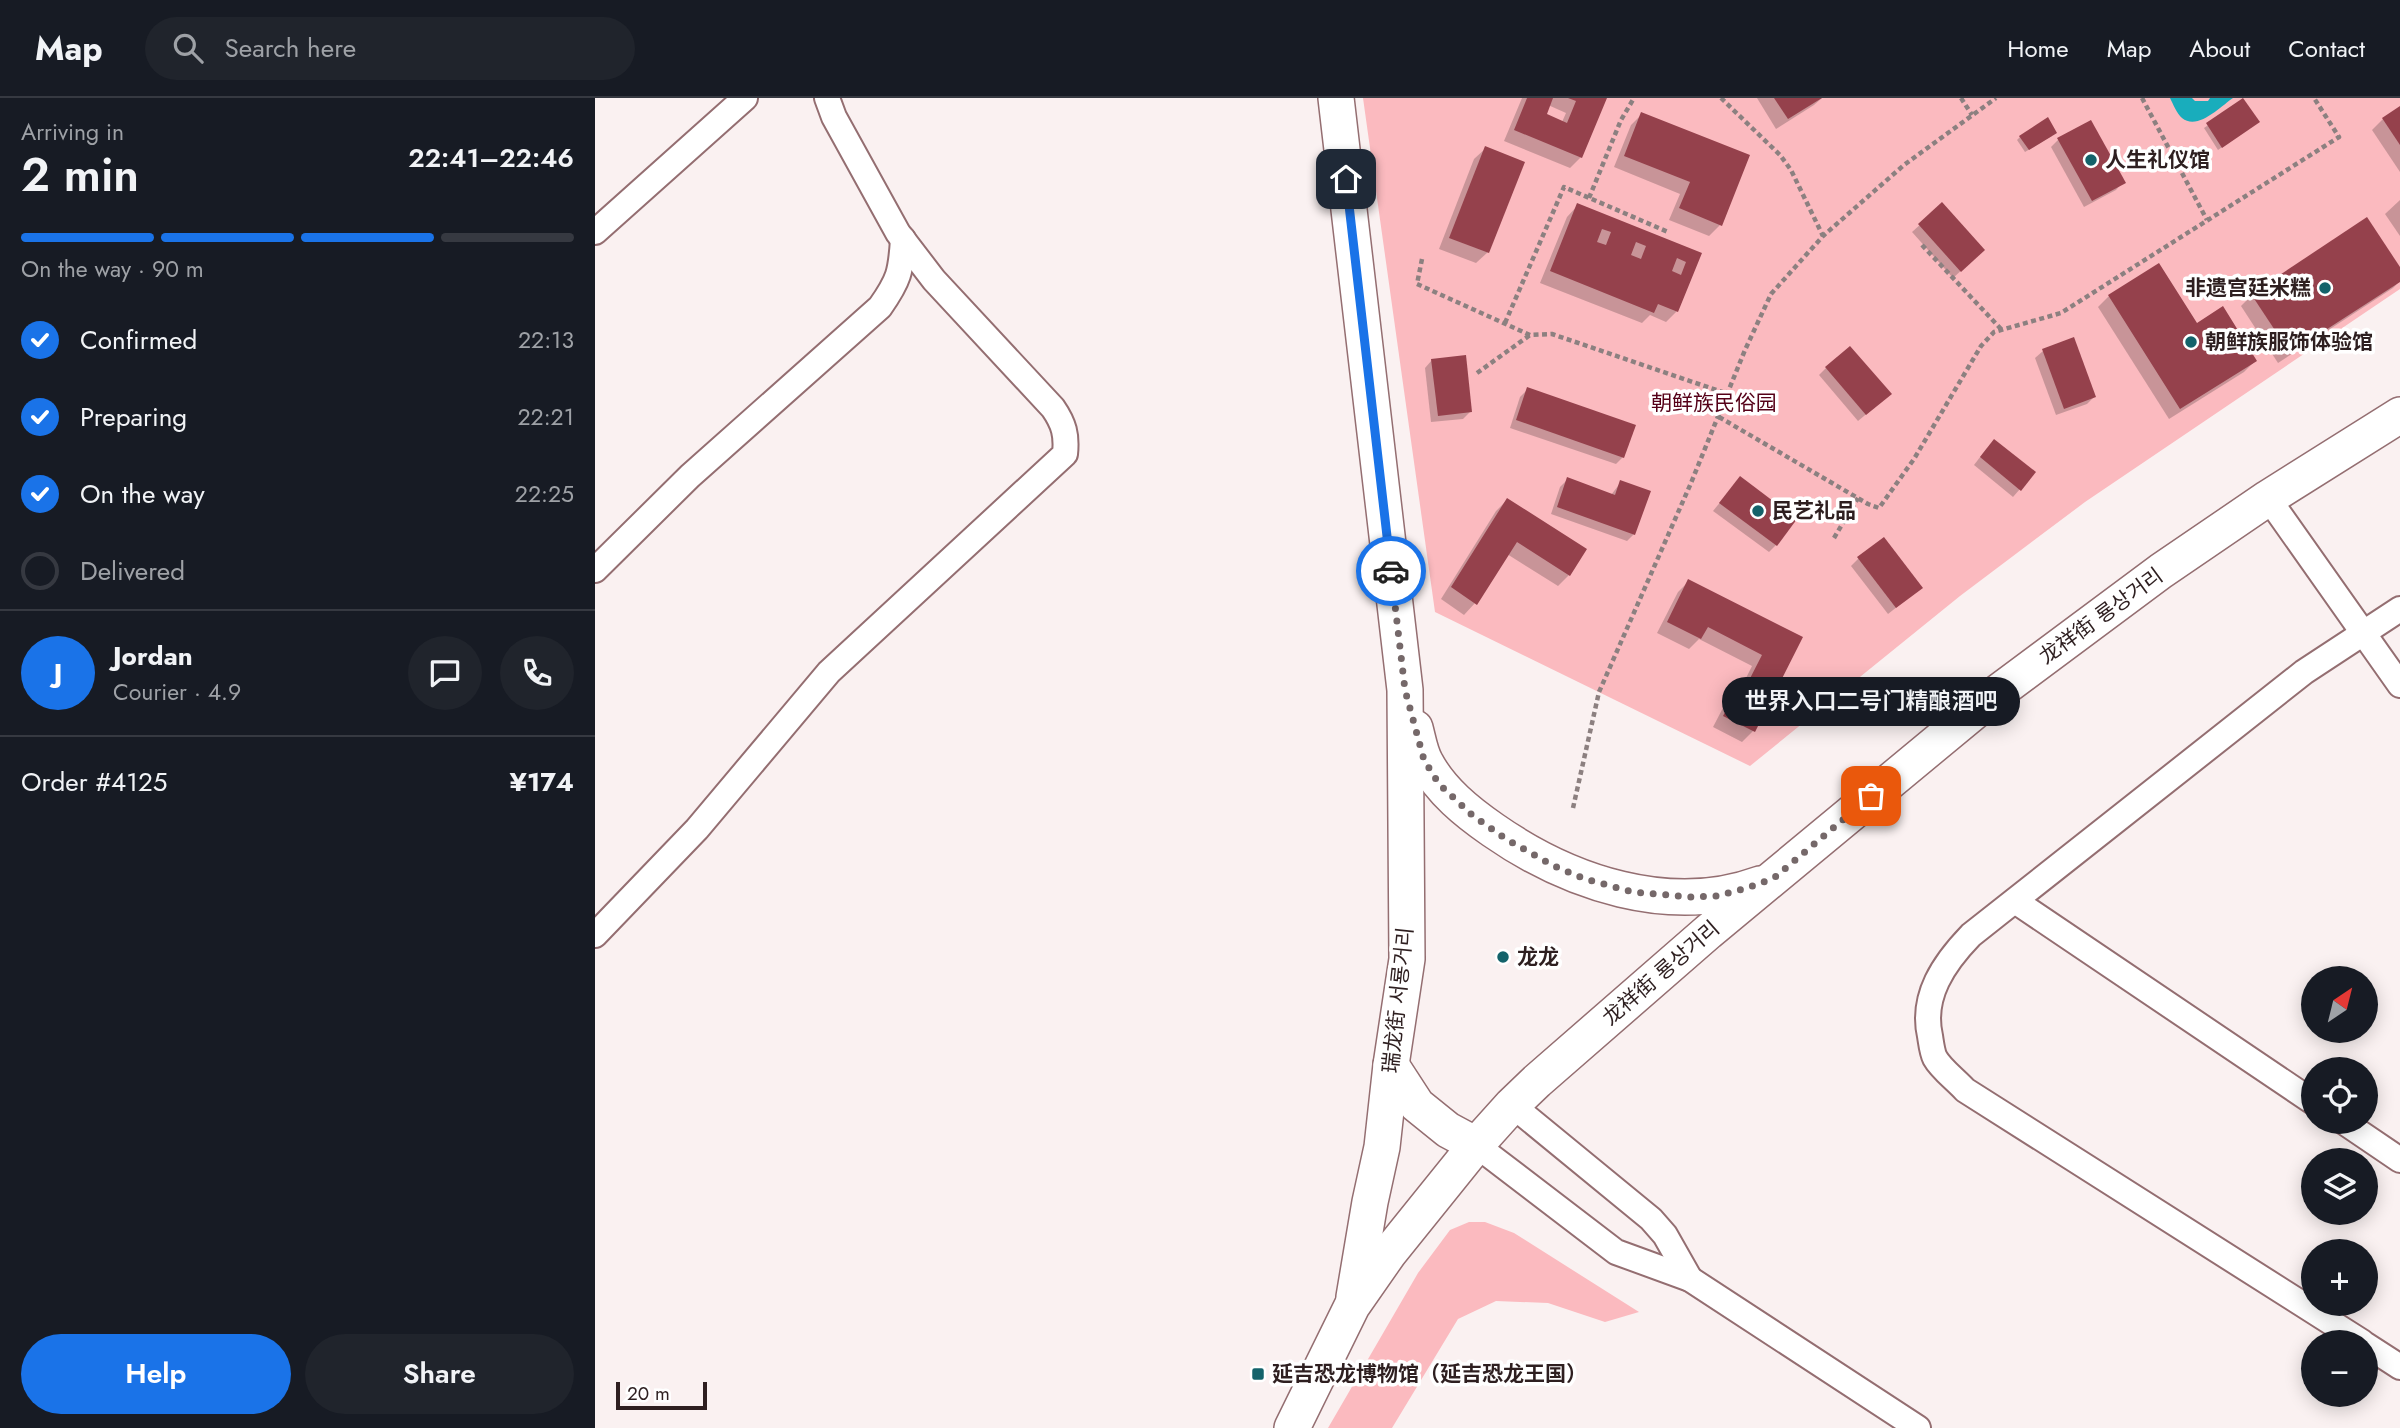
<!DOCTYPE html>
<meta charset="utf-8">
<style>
:root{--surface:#171b24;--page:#20242c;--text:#f1f3f6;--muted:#9ea1a6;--line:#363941;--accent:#1a73e8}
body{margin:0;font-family:Jost,"Noto Sans SC","Noto Sans KR",sans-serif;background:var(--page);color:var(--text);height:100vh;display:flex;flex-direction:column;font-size:26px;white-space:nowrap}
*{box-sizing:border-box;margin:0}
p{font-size:23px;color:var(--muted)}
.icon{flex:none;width:38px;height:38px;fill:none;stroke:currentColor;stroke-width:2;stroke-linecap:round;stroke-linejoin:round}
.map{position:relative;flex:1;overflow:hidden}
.details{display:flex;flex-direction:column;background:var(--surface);width:595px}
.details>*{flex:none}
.needle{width:46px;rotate:35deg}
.tools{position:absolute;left:1706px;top:868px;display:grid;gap:14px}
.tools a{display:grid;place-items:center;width:77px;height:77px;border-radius:50%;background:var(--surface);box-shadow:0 4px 18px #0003;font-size:35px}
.scale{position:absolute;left:21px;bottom:18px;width:91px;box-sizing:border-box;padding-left:7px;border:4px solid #2e1f20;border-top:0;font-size:19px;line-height:24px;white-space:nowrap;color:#2e1f20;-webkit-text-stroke:5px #fff;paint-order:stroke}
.pin{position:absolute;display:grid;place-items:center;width:60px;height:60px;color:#fff;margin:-30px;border-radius:14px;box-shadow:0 4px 10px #0006}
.courier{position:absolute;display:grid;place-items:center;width:70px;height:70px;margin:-35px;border:5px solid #1a73e8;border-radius:50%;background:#fff;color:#222;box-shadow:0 2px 9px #0007}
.bubble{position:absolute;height:49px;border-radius:24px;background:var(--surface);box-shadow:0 4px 18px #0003;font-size:23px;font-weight:600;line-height:49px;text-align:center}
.overview em{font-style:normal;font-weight:600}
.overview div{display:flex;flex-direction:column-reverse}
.overview{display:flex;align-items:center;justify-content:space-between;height:119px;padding:0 21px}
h1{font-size:46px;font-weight:600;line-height:52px}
.bar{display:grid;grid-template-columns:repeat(4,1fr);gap:10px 7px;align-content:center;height:84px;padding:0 21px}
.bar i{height:9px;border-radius:5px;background:var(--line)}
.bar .current{background:var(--accent)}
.bar p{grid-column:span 4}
.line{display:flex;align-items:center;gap:18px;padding:0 21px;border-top:2px solid var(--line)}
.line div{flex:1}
.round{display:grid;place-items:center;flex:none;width:74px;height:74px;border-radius:37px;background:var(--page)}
ol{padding:0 21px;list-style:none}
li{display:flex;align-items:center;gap:21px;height:77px}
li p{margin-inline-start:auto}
li .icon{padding:7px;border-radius:50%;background:var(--accent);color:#fff;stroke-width:4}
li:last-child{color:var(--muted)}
li i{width:38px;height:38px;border:4px solid var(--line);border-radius:50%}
.action{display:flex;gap:14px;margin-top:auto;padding:14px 21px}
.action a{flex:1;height:80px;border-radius:42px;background:var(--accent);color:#fff;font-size:28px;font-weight:600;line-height:80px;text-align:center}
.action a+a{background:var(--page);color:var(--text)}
header{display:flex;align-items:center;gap:42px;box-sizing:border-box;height:98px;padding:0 35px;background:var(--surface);border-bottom:2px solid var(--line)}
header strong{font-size:33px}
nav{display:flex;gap:38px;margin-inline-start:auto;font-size:24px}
.search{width:490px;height:63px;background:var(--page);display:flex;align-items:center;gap:18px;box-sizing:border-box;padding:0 24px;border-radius:38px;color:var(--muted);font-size:26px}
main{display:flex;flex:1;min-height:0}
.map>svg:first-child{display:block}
.green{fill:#fbbabf}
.water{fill:#19adbc}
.shadow{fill:#0003;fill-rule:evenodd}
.building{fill:#95414c;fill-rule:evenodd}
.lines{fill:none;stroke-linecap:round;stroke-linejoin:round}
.street-casing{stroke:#946e71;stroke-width:28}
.secondary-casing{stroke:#946e71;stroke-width:38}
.path{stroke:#8c8080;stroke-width:4.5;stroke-dasharray:5 3.5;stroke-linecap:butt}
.street{stroke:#fff;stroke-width:24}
.secondary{stroke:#fff;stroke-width:35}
.done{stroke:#756869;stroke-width:7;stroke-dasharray:0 12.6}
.route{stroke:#1a73e8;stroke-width:9}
.poi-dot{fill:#13626a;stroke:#fff;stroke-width:2.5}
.labels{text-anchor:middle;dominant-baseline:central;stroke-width:7;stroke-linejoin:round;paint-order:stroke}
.poi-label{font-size:21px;font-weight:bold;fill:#2e1f20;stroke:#fff;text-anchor:start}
.park-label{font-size:21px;fill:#550018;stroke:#fff}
.street-label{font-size:21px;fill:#2e1f20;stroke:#fff}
</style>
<header>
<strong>Map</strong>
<div class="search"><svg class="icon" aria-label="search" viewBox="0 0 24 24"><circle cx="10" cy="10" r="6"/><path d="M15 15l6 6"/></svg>Search here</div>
<nav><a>Home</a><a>Map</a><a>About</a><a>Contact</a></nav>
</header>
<main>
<section class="details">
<div class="overview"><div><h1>2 min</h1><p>Arriving in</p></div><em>22:41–22:46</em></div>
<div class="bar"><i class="current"></i><i class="current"></i><i class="current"></i><i></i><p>On the way · 90 m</p></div>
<ol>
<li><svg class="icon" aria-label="check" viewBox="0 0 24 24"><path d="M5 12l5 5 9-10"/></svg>Confirmed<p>22:13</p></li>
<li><svg class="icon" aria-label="check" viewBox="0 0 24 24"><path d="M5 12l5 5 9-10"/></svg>Preparing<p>22:21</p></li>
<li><svg class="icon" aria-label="check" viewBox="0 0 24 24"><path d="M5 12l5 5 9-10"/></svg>On the way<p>22:25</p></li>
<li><i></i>Delivered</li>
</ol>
<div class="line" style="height:126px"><b class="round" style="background:var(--accent);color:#fff">J</b><div><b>Jordan</b><p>Courier · 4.9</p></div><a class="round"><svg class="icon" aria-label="chat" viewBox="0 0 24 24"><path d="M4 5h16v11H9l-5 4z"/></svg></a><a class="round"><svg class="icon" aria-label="phone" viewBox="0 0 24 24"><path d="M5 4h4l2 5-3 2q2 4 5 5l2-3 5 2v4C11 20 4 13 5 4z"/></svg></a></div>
<div class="line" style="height:91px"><div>Order #4125</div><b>¥174</b></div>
<div class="action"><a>Help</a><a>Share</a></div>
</section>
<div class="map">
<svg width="1805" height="1330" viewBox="0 0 1805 1330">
<rect width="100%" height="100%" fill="#faf1f1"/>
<g class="green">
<polygon points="768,0 1805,0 1805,191 1490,404 1365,498 1155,668 840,514"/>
<polygon points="874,1124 890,1124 919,1135 1044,1214 1010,1224 953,1205 901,1203 863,1221 797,1330 733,1330 823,1175 855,1132"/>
</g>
<path class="water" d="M 1575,0 L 1597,0 L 1600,3 L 1613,3 L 1615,0 L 1638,0 C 1626,8 1603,33 1587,20 C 1582,16 1578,6 1575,0 Z"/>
<g class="shadow">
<path d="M 927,0 L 1010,0 L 986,59 L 975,70 L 909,43 ZM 953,7 L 971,15 L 967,24 L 949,17 Z"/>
<polygon points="1162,0 1227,0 1219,7 1181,31"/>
<polygon points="1648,3 1659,27 1623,52 1609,30"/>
<polygon points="1805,10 1805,74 1777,32 1788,21"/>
<polygon points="1047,16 1125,127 1114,138 1074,122 1085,96 1019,69 1036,27"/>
<polygon points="1495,24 1528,84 1521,92 1489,109 1456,49 1463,42"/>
<polygon points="1457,38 1430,54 1422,42 1425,39"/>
<polygon points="891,50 893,154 881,165 844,151 879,61"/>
<polygon points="1805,102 1805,138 1790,116"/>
<polygon points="983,107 1105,156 1082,213 1071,224 1055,217 1047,225 945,185 972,119"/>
<polygon points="1347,107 1381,159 1358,180 1317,134"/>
<polygon points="1805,172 1805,183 1798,190 1683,265 1646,208 1657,197"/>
<polygon points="1514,198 1601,227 1660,263 1649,274 1574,321 1503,209"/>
<polygon points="1448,253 1499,299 1492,306 1461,317 1440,260"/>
<polygon points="837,262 875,314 868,321 836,324 830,270"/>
<polygon points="1231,270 1287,303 1263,323 1224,277"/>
<polygon points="933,291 1028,359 1021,366 915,330 925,299"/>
<polygon points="1392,350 1425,391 1418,399 1379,367"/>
<polygon points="1145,380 1181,447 1174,454 1118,413"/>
<polygon points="973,381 1016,397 1026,384 1039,436 1032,443 956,416 965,389"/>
<polygon points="912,402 974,477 963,488 912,456 880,505 869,517 846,501 901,413"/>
<polygon points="1264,460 1326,490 1293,516 1256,468"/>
<polygon points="1094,483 1205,540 1158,633 1147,644 1118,629 1130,606 1143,596 1157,568 1104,541 1094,551 1062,535 1083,494"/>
</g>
<g class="building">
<polygon points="932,0 958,0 952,16 972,25 981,3 973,0 1012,0 987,60 919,32"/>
<polygon points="1179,0 1227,0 1193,21"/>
<polygon points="1648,0 1665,24 1627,50 1611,25"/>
<polygon points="1805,8 1805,47 1787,20"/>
<polygon points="1046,14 1155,57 1127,128 1084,110 1095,84 1029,58"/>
<polygon points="1453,19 1462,35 1434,52 1424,38"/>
<polygon points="1496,22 1531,85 1497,103 1462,40"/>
<polygon points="890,48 930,64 894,155 854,140"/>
<polygon points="1347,104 1390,152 1366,174 1323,126"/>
<path d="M 982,105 L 1107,155 L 1083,214 L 1063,206 L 1059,215 L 955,173 ZM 1007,131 L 1016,134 L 1011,147 L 1002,144 ZM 1041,144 L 1051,148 L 1046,161 L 1036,157 ZM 1082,160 L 1091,164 L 1086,177 L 1077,173 Z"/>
<polygon points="1772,119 1805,169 1805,184 1695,255 1656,196"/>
<polygon points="1564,165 1602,225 1628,208 1662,263 1585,311 1513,197"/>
<polygon points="1479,239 1501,299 1469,311 1447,251"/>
<polygon points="1255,248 1297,296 1271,317 1230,269"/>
<polygon points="871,257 877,314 843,318 836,261"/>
<polygon points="932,289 1041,327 1029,360 921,322"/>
<polygon points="1399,341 1441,374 1426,393 1385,359"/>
<polygon points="1145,378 1202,421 1182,448 1124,405"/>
<polygon points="972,379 1020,397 1025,382 1056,393 1040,437 962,409"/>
<polygon points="912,400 992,451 975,478 922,444 882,507 856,489"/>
<polygon points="1289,439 1328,490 1301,510 1262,459"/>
<polygon points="1093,481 1208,539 1160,634 1128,618 1141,593 1147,596 1167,557 1113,529 1106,541 1072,524"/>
</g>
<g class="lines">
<defs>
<g id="street">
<polyline points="0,134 150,0"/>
<polyline points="1673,400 1805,587"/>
<path d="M 0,472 L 95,378 L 285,209 C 304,182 306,174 308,141"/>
<polyline points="1420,803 1718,1004"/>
<path d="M 0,837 L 102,731 L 234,574 L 470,356 C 472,337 469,326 458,310 L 339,182 L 303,135 L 239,19 L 232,0"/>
<polyline points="917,1007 1056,1121 1070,1137 1095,1181"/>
<polyline points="1749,1024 1805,1062"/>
<polyline points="881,1047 1021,1154 1095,1181 1323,1330"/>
<path d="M 1767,1244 L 1370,992 C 1361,982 1346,971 1340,960 C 1337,954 1336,944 1335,938 C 1326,898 1349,865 1376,837 L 1709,574 L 1805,511"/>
<polyline points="1771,1247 1805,1269"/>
</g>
<g id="secondary">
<polyline points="741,0 810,592 812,861 796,967 787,1049 775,1104 759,1199"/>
<path d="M 820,630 C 823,641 825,655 831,665 C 846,693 872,714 898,732 C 974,785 1075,819 1165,786"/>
<polyline points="796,967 822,1007 853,1032 881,1047"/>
<polyline points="697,1330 757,1208 794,1155 881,1047 917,1007 942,983 1113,834 1398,598 1566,473 1673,400 1805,317"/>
</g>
</defs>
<use href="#street" class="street-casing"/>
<use href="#secondary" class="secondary-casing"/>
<g class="path">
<polyline points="1126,0 1185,57 1196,72 1228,138"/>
<polyline points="1366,0 1377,17"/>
<polyline points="1547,0 1612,122"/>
<polyline points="994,100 1026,22 1039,0"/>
<polyline points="1327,147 1406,231"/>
<polyline points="827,161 822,186 935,237 957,236 1133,296"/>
<polyline points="910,225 969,89 1073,134"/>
<polyline points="882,275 935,237"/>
<polyline points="1124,319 1273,406 1284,410 1319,361 1386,248 1399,234 1466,215 1744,39 1719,0"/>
<polyline points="1239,440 1263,400"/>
<polyline points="978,710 1004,594 1096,385 1150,252 1176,196 1228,138 1309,67 1401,0"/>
</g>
<use href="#street" class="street"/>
<use href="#secondary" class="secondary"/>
</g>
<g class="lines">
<polyline class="done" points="796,473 810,592 829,662 844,686 877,717 911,741 959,768 990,781 1038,794 1095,799 1122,798 1152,790 1179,780 1276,698"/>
<polyline class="route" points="751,81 796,473"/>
</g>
<g class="poi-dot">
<circle cx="1496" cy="62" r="7"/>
<circle cx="1730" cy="190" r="7"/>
<circle cx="1596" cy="244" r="7"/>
<circle cx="1163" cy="413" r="7"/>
<circle cx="908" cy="859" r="7"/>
<rect x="656" y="1269" width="14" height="14" rx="3.5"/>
</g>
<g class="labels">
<g class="poi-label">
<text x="1510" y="62">人生礼仪馆</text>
<text x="1716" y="190" text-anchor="end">非遗宫廷米糕</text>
<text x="1610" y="244">朝鲜族服饰体验馆</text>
<text x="1177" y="413">民艺礼品</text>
<text x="922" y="859">龙龙</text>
<text x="677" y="1276">延吉恐龙博物馆（延吉恐龙王国）</text>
</g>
<g class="park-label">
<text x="1119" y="305">朝鲜族民俗园</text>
</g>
<g class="street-label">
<text transform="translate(1506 518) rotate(-36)">龙祥街 룡상거리</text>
<text transform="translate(1066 875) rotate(-41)">龙祥街 룡상거리</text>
<text transform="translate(803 902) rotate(-84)">瑞龙街 서룡거리</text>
</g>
</g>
</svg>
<div class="tools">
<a><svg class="needle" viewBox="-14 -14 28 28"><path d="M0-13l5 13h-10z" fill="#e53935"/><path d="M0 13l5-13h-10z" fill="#9ea1a6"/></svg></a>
<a><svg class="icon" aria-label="locate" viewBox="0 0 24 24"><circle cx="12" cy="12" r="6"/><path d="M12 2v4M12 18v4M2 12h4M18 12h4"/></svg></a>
<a><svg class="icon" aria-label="layers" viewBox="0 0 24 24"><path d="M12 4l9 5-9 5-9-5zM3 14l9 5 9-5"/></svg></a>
<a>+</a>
<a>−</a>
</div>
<div class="scale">20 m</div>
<div class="pin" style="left:1276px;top:698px;background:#ea580c"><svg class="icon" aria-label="bag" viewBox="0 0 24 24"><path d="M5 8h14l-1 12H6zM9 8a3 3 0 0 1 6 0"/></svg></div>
<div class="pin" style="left:751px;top:81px;background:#1f2937"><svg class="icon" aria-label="home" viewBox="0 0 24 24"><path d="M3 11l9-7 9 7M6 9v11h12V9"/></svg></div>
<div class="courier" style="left:796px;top:473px"><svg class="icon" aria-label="car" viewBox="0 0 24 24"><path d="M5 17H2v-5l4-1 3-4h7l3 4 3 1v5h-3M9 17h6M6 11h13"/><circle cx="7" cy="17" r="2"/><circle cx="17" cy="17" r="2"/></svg></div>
<div class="bubble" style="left:1127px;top:579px;width:298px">世界入口二号门精酿酒吧</div>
</div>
</main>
